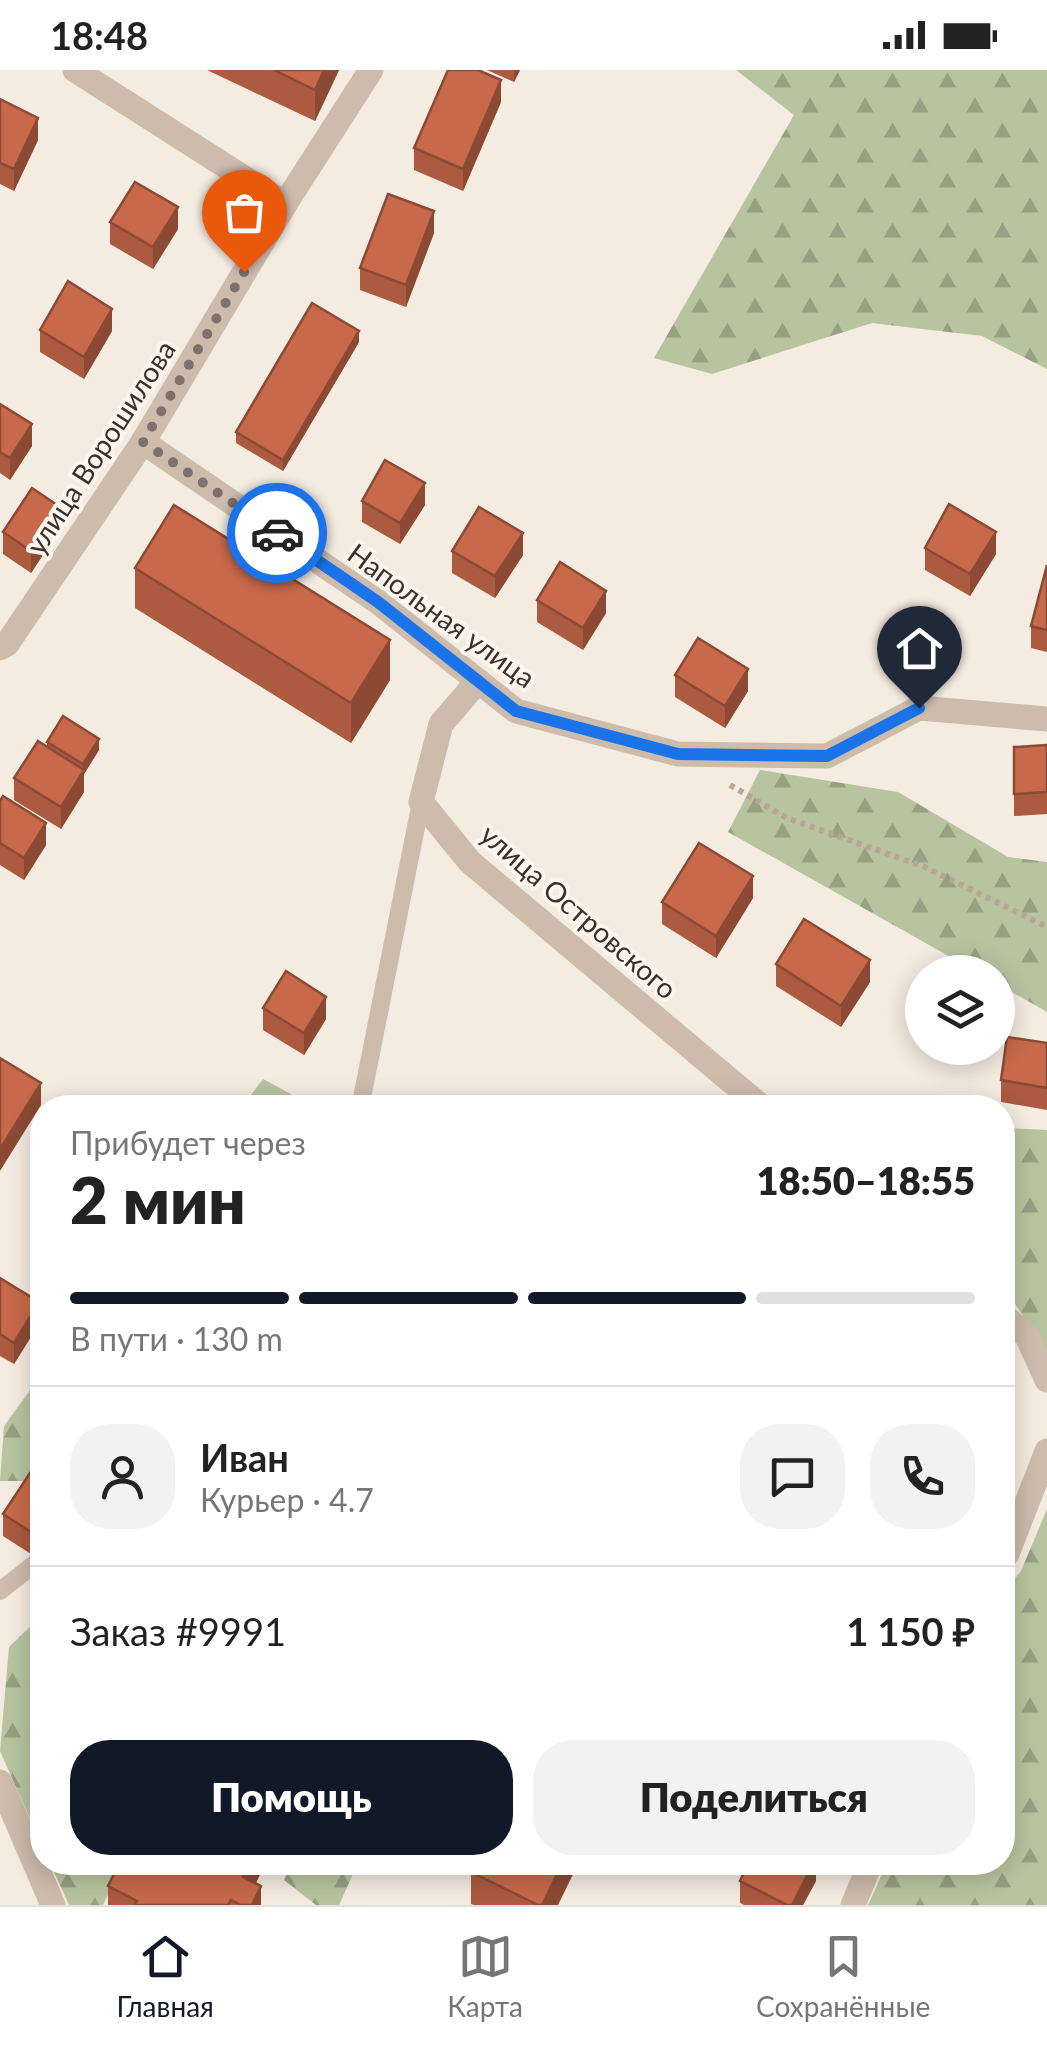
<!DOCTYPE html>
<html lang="ru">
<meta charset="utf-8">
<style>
:root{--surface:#fff;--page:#f2f2f2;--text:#222;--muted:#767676;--line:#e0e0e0;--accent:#111827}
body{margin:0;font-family:Lato,sans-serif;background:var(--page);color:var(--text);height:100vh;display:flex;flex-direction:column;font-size:38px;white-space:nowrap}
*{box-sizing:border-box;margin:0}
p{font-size:32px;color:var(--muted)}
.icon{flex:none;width:55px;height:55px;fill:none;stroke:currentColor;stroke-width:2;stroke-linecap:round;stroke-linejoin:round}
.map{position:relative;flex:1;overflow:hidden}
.drawer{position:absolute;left:30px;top:1025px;width:985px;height:780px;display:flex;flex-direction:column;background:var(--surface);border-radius:40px;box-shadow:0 5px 25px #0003}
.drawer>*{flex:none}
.controls{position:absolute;left:905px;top:885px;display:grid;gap:20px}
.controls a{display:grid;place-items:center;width:110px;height:110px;border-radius:50%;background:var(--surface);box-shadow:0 5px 25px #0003;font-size:50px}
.pin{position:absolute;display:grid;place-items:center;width:85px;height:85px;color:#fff;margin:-102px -42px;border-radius:50% 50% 50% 0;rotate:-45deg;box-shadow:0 0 10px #0007}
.pin .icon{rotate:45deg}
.courier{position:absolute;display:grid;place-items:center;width:100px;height:100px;margin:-50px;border:8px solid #1a73e8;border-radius:50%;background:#fff;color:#222;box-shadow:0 2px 12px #0007}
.headline em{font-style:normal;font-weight:800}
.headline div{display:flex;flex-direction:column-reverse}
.headline{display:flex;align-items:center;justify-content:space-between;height:170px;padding:0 40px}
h1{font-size:65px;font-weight:800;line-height:75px}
.bar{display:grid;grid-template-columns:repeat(4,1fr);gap:15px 10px;align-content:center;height:120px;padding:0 40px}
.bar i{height:12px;border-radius:8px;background:var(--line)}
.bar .active{background:var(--accent)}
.bar p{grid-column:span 4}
.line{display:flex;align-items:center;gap:25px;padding:0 40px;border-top:2px solid var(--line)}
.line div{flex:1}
.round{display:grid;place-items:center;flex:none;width:105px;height:105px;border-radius:40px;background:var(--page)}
.action{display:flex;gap:20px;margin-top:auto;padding:20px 40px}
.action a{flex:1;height:115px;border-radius:40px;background:var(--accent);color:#fff;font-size:40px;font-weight:800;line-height:115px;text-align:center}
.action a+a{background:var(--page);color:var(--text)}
.status{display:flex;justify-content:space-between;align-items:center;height:70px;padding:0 50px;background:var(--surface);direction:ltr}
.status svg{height:28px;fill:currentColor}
.tab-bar{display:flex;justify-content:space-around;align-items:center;height:140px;border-top:2px solid var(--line);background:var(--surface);font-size:28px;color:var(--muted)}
.tab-bar a{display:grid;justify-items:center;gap:5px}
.tab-bar .active{color:var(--accent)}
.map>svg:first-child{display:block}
.forest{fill:url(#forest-firs)}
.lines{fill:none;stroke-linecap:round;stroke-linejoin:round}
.path{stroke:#b9a596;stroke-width:6;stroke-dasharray:5 5;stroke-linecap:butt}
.service{stroke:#cdbbac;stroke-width:18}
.minor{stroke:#cdbbac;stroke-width:25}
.wall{fill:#ac5a40}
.shaded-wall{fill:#8c4a34}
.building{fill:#c8694b;stroke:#8c4a34;stroke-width:2.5}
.done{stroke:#7c716b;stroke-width:10;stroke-dasharray:0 18}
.route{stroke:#1a73e8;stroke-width:12}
.labels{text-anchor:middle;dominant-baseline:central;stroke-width:8;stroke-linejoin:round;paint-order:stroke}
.street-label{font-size:28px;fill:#3b302b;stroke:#fbf5ee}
</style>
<div class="status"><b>18:48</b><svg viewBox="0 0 49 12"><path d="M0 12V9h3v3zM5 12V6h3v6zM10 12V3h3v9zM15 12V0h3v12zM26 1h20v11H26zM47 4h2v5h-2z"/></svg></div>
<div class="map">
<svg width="1047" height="1835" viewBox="0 0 1047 1835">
<defs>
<pattern id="forest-firs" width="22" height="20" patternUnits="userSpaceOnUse" patternTransform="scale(2.5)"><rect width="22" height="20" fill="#b8c4a0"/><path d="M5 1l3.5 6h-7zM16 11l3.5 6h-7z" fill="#97a083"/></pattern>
</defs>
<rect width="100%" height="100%" fill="#f4ebe1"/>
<g class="forest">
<polygon points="736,0 1047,0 1047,299 982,266 872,253 712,304 654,288 794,45"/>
<polygon points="760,700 898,722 1008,787 1047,792 1047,942 998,914 998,902 977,902 728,762"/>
<polygon points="263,1009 315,1037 242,1037"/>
<polygon points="1002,1058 1047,1060 1047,1280 1015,1234 1003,1223"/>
<polygon points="42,1304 42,1411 0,1411 4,1356"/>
<polygon points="1047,1439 1047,1835 868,1835 887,1793 1002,1792 1003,1523 1021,1501"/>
<polygon points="42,1545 42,1715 40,1720 42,1722 42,1776 0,1681 9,1577"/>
<polygon points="50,1793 123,1793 103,1835 69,1835"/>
<polygon points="292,1793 292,1792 358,1793 339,1835 316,1835 284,1810"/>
</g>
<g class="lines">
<polyline class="path" points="730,715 787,748 925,797 1047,857"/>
<g class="service">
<polyline points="360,1038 421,732"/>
<polyline points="0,1521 42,1488"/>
</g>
<g class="minor">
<polyline points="75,0 285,134"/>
<polyline points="143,372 378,532 516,641 678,684 827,686 919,638 1047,649"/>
<polyline points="0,578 7,574 143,372 285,134 371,0"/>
<polyline points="478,611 441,654 421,732 470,792 763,1038"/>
<polyline points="1002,1244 1027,1266 1047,1310"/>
<polyline points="1002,1489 1007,1484 1047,1381"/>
<polyline points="0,1712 53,1835"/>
<polyline points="853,1835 871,1792"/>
</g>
</g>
<g class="wall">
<polygon points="207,0 339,0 315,51"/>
<polygon points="487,0 520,0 514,12"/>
<polygon points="0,29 38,70 14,121 0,114"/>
<polygon points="501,32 463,121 414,100 414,78"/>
<polygon points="110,152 178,159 153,199 110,174"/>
<polygon points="434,163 406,237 360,220 360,198"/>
<polygon points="40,260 112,261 84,309 40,282"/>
<polygon points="359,272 283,401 236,373 236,362"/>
<polygon points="0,334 32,376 10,410 0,403"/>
<polygon points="362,431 425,435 400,474 362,452"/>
<polygon points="60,459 31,503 3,484 3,462"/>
<polygon points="925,478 996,484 970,526 925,500"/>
<polygon points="452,481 523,485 495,528 452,503"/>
<polygon points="1047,495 1047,582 1031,578 1031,556"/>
<polygon points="135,498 390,610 351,673 135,538"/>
<polygon points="537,530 606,543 583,580 537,552"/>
<polygon points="675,605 748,621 725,658 675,627"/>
<polygon points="47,672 99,680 84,704 84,722 61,759 14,730 14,708 47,677"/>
<polygon points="1047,675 1047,744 1014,746 1014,677"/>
<polygon points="0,731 46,775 24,810 0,795"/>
<polygon points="753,828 716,888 662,854 662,832"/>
<polygon points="776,894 870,912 841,957 776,916"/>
<polygon points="263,938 326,949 304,985 263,960"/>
<polygon points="1047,973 1047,1040 1001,1032 1001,1010"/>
<polygon points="0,1208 39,1254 14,1294 0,1286"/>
<polygon points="42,1411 42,1468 31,1484 3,1466 3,1444"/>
<polygon points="120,1792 266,1792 256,1813 261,1835 108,1835 108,1816"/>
<polygon points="816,1792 816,1811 803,1835 744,1835 740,1833 740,1811"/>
<polygon points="471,1802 558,1835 474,1835 471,1834"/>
</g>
<g class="shaded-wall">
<polygon points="324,0 339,0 315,51 315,20"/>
<polygon points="514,0 520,0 514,12"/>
<polygon points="501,10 501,32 463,121 463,99"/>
<polygon points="38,48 38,70 14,121 14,99"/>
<polygon points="178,137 178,159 153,199 153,177"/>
<polygon points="434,141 434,163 406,237 406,215"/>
<polygon points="112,239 112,261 84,309 84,287"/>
<polygon points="359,261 359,272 283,401 283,390"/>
<polygon points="32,354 32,376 10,410 10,388"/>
<polygon points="425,413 425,435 400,474 400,453"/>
<polygon points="60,437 60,459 31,503 31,481"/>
<polygon points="996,462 996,484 970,526 970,504"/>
<polygon points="523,463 523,485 495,528 495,506"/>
<polygon points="606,521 606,543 583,580 583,558"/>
<polygon points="390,570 390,610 351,673 351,633"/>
<polygon points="748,599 748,621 725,658 725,636"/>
<polygon points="99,669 99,680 84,704 84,722 61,759 61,737 83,702 83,694"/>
<polygon points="46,753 46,775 24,810 24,788"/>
<polygon points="753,806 753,828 716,888 716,866"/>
<polygon points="870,890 870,912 841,957 841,936"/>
<polygon points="326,927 326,949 304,985 304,963"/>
<polygon points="41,1013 41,1035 0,1101 0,1079"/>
<polygon points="39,1232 39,1254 14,1294 14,1273"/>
<polygon points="42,1446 42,1468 31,1484 31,1462"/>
<polygon points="250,1792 266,1792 245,1835 243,1807"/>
<polygon points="563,1792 579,1792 558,1835 542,1835"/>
<polygon points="814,1792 816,1792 816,1811 803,1835 792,1835"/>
<polygon points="261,1816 261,1835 252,1835"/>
</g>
<g class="building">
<polygon points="274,0 324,0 315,20"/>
<polygon points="448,0 478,0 501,10 463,99 414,78"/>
<polygon points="0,29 38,48 14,99 0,93"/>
<polygon points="135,112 178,137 153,177 110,152"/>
<polygon points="388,124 434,141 406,215 360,198"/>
<polygon points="68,211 112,239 84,287 40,260"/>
<polygon points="312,233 359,261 283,390 236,362"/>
<polygon points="0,334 32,354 10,388 0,382"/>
<polygon points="385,390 425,413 400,453 362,431"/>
<polygon points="32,418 60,437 31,481 3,462"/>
<polygon points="949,434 996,462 970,504 925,478"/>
<polygon points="174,435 390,570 351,633 135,498"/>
<polygon points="479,437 523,463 495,506 452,481"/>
<polygon points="560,492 606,521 583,558 537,530"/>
<polygon points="1047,495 1047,560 1031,556"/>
<polygon points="698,568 748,599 725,636 675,605"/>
<polygon points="63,646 99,669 83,694 47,672"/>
<polygon points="38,671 84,700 61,737 14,708"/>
<polygon points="1047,675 1047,722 1014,724 1014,677"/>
<polygon points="3,726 46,753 24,788 0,773 0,731"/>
<polygon points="699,773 753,806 716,866 662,832"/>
<polygon points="804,849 870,890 841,936 776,894"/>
<polygon points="286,901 326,927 304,963 263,938"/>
<polygon points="1007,967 1047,973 1047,1018 1001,1010"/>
<polygon points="0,988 41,1013 0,1079"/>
<polygon points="0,1208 39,1232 14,1273 0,1264"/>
<polygon points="30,1403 42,1411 42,1446 31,1462 3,1444"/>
<polygon points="120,1792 250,1792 243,1807 261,1816 252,1835 241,1835 231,1830 228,1835 134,1835 137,1831 108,1816"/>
<polygon points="476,1792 563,1792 542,1835 538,1835 471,1802"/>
<polygon points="749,1792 814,1792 792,1835 787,1835 740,1811"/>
</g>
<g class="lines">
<polyline class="done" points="244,202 143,372 277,463"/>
<polyline class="route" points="277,463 378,532 516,641 678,684 827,686 919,638"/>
</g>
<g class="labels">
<g class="street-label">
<text transform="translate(100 377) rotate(-57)">улица Ворошилова</text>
<text transform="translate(442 545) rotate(36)">Напольная улица</text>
<text transform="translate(579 841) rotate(41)">улица Островского</text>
</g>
</g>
</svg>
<div class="controls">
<a><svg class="icon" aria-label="layers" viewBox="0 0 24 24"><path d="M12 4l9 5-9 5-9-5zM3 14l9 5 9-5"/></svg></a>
</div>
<div class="pin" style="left:244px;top:202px;background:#ea580c"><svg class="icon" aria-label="bag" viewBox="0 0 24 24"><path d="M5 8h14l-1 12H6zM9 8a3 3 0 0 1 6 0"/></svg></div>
<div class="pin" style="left:919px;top:638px;background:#1f2937"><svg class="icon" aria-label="home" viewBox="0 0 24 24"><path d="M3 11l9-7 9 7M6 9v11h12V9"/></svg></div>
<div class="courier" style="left:277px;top:463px"><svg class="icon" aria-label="car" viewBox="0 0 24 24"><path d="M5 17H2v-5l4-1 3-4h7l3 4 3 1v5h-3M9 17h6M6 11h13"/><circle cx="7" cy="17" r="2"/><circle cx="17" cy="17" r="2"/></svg></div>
<section class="drawer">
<div class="headline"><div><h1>2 мин</h1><p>Прибудет через</p></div><em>18:50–18:55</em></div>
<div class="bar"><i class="active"></i><i class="active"></i><i class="active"></i><i></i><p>В пути · 130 m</p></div>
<div class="line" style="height:180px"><a class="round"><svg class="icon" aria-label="person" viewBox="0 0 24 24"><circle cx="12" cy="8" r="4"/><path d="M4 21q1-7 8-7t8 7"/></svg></a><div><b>Иван</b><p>Курьер · 4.7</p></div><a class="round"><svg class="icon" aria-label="chat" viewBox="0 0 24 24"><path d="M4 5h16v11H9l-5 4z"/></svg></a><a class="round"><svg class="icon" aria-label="phone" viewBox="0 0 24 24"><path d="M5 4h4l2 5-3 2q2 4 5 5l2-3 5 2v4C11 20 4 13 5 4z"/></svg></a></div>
<div class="line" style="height:130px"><div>Заказ #9991</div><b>1 150 ₽</b></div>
<div class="action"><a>Помощь</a><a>Поделиться</a></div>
</section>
</div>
<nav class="tab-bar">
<a class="active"><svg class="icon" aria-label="home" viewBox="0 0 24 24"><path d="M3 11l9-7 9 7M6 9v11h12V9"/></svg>Главная</a>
<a><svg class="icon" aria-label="map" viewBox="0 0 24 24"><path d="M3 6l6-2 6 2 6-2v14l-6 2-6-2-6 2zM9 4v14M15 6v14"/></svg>Карта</a>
<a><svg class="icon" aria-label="saved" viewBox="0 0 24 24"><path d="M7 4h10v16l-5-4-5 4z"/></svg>Сохранённые</a>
</nav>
